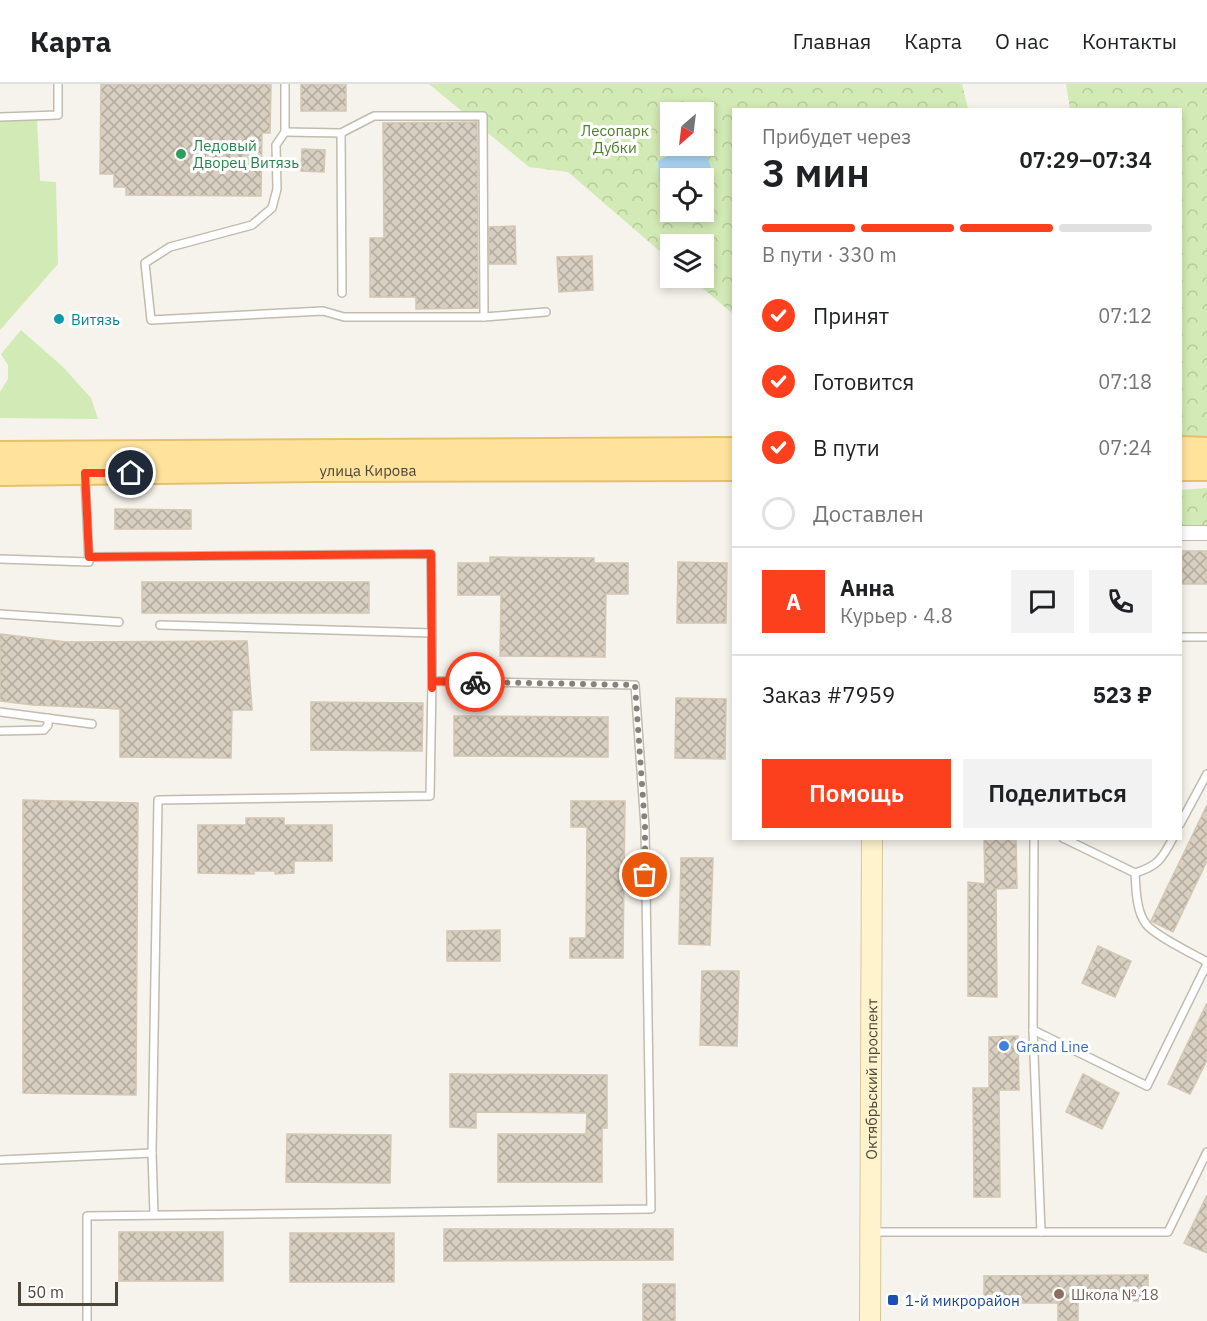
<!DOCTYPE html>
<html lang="ru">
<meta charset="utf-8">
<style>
:root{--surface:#fff;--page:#f2f2f2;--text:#202124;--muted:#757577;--line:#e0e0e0;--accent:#fc3f1d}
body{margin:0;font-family:"IBM Plex Sans",sans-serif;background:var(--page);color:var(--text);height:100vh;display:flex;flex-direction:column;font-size:22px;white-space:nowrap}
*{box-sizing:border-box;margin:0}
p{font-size:20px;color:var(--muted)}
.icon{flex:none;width:33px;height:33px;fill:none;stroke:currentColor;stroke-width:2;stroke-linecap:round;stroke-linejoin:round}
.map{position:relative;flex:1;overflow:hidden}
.side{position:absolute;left:732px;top:24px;width:450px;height:732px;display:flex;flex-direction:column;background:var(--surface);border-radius:0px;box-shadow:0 3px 9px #0003}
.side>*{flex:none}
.needle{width:39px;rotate:208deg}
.controls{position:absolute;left:660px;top:18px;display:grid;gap:12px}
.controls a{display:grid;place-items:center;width:54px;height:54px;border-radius:0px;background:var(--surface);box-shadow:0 3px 9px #0003;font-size:30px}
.scale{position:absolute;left:18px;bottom:15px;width:100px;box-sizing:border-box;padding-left:6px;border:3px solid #4b4439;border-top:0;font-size:16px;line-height:21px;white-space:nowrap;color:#4b4439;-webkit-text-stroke:4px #fff;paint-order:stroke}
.pin{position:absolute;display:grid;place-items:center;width:51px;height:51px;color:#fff;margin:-26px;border:3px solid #fff;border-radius:50%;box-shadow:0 2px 6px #0007}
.courier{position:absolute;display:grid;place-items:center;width:60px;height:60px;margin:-30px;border:4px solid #fc3f1d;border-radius:50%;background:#fff;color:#222;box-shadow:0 2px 8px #0007}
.summary em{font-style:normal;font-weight:600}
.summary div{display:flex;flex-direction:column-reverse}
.summary{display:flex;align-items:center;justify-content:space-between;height:102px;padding:0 30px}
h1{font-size:39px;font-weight:600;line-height:45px}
.bar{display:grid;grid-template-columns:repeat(4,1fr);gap:9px 6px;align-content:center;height:72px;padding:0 30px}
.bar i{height:8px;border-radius:4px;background:var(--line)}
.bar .on{background:var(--accent)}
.bar p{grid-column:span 4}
.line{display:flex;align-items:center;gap:15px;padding:0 30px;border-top:2px solid var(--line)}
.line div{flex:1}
.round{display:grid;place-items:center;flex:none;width:63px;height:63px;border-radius:0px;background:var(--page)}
ol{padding:0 30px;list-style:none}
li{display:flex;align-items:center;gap:18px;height:66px}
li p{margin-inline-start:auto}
li .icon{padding:6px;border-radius:50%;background:var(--accent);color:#fff;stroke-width:4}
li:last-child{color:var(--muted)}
li i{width:33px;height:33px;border:3px solid var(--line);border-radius:50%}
.button{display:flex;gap:12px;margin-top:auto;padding:12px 30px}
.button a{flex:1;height:69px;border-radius:0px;background:var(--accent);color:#fff;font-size:24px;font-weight:600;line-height:69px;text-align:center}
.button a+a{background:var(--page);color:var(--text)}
header{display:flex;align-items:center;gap:36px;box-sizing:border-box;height:84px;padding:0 30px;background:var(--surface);border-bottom:2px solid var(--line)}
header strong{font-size:28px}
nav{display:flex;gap:33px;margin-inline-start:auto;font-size:21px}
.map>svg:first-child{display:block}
.green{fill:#d2eab5}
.forest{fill:url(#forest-crowns);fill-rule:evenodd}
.water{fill:#a9d4f2}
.building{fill:url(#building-cross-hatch);stroke:#d3c7b4;stroke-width:1.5}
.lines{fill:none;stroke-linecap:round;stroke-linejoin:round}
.lane-casing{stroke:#c2bbae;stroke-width:10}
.street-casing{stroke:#c2bbae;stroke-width:16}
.secondary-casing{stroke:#d6c79b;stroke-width:22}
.primary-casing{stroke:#e6c16a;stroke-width:26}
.lane{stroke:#fff;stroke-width:7}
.street{stroke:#fff;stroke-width:14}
.secondary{stroke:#fff3cd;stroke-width:20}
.primary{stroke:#ffe39c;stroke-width:22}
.done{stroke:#878178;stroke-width:6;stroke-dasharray:0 10.8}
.route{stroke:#fc3f1d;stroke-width:8}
.leisure-dot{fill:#2e9e5b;stroke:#fff;stroke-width:2}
.culture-dot{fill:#0f9aa8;stroke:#fff;stroke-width:2}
.shop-dot{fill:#3f7fe0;stroke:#fff;stroke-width:2}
.education-dot{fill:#8d6e63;stroke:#fff;stroke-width:2}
.transit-dot{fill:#1a4fb4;stroke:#fff;stroke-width:2}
.labels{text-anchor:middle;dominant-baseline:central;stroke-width:6;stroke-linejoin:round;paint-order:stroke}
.park-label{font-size:15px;fill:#4a7f2a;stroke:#fff}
.leisure-label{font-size:15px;fill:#27864d;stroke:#fff;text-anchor:start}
.culture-label{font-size:15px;fill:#0d838f;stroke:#fff;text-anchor:start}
.street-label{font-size:15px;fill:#4b4439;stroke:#fff}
.shop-label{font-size:15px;fill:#366cbe;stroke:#fff;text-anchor:start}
.education-label{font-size:15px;fill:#785e54;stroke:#fff;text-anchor:start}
.transit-label{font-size:15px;fill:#164399;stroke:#fff;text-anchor:start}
</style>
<header>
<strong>Карта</strong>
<nav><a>Главная</a><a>Карта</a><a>О нас</a><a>Контакты</a></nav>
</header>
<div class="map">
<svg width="1207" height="1237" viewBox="0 0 1207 1237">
<defs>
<pattern id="forest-crowns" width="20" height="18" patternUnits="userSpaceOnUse" patternTransform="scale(1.5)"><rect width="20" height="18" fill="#d2eab5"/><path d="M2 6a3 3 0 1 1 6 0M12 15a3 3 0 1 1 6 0" fill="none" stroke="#b6ca9c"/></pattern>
<pattern id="building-cross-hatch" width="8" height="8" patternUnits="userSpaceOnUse" patternTransform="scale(1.5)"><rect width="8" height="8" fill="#d8cfc1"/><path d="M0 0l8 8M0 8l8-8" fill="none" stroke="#b1aa9e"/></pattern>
</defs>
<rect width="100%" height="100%" fill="#f6f3ec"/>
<g class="green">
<polygon points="37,35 40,97 56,98 58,180 0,246 0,36"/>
<polygon points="21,246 63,283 91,314 98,335 0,334 0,308 8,295 8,281 1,270"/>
</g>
<g class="forest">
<path d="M 429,0 L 962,0 L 968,25 L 734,26 L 733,230 L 691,194 L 704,194 L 704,160 L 670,160 L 670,176 L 568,88 L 529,83 ZM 670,28 L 704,28 L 704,62 L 670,62 ZM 670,94 L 704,94 L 704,128 L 670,128 Z"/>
<polygon points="1066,0 1207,0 1207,358 1181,358 1180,26 1070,25"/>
<polygon points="1207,404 1207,443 1181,444 1180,406"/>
</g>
<polygon class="water" points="684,62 689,68 705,66 711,84 710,102 704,107 704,94 670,94 670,110 659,97 658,77"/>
<g class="building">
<polygon points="101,0 271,0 270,49 262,49 261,112 126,111 126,103 114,103 114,90 100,90"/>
<rect x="301" y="0" width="45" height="27"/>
<polygon points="477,38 478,224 416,225 416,213 370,213 370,154 384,154 383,39"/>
<polygon points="302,65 325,66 324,88 301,87"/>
<polygon points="515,142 516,180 489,180 489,143"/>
<polygon points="592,172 593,206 559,208 557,173"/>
<polygon points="115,425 191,426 191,445 115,445"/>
<rect x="1180" y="467" width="27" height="33"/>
<polygon points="490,473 594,474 594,479 628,479 628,510 606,510 605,573 500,572 501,511 458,511 458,479 490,479"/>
<polygon points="678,478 727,479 726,539 677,539"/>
<rect x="142" y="498" width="227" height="31"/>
<polygon points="0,550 66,558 247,557 252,626 232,626 231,674 120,673 120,625 33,621 0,617"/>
<polygon points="676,614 726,615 725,675 675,674"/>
<polygon points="311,618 423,619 422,667 311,666"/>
<polygon points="454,632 608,633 608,673 454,672"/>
<polygon points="23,716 138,719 136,1011 23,1009"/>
<polygon points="571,717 625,717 623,874 570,874 570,854 586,854 587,743 571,743"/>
<polygon points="1207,721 1207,777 1173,848 1151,837"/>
<polygon points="246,734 284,734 284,741 332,741 332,777 294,777 294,789 275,790 275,787 254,787 254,790 198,789 198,741 246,741"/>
<polygon points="984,754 1016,754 1017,804 996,805 997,913 968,912 968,798 985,800"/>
<polygon points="681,774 713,774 710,861 679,860"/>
<polygon points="500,846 500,877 447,877 447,847"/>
<polygon points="1098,862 1131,877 1115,913 1082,899"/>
<polygon points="702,887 739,887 737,962 700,961"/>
<polygon points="1207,919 1207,976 1190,1010 1168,1000"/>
<polygon points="1018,952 1019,1006 999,1006 1000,1113 974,1113 973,1004 989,1004 989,953"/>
<polygon points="450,990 607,991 607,1044 602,1044 602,1098 498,1098 498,1050 586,1050 587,1029 476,1028 476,1044 450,1043"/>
<polygon points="1083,990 1119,1009 1102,1045 1066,1028"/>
<polygon points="287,1050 391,1051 390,1099 286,1098"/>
<polygon points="1207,1111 1207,1169 1184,1159"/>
<polygon points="444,1145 673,1145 673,1176 444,1177"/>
<rect x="119" y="1148" width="104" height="49"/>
<rect x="290" y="1149" width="104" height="49"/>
<polygon points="1148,1191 1148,1217 1078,1217 1078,1237 1058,1237 1058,1219 984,1219 984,1192"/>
<rect x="643" y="1200" width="32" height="37"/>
</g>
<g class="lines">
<defs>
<g id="lane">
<polyline points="285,0 285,48 276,61 277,105 272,124 252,141 170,163 145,179 151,236 323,227 344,233 484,233 546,228"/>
<polyline points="0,33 58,31 58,0"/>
<polyline points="285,48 341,49 342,209"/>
<polyline points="341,49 374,32 483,32 484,233"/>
<polyline points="89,473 431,470 432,549"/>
<polyline points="0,475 89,478 85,392"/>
<polyline points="0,530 119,538"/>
<polyline points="160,541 432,549 432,601"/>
<polyline points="1180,553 1207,553"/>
<polyline points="0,628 92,640"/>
<polyline points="0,647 44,646 48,641 48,634"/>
<polyline points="1180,740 1207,690"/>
<path d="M 1063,754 L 1135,789 C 1158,782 1162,775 1173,754"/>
<path d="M 1135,789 C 1136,804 1136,827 1146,840 C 1154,851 1193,870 1207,878"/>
<polyline points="1033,946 1147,1002 1207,880"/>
<polyline points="0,1076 152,1069"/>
<polyline points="873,1148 1041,1148 1033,946 1034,754"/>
<polyline points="1041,1148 1168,1148 1207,1068"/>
<polyline points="87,1237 87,1132 651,1125 645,743 635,601 432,597 430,712 158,716 152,1069 154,1131"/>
</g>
<polyline id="street" points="1180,449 1207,449"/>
<g id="secondary">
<path id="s1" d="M 870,1237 L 872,754"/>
</g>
<g id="primary">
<polyline points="1180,364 1207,365"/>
<polyline points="0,369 734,365"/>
<polyline points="1180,385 1207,385"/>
<path id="s2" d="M 0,390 L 313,386 L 734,385"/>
</g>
</defs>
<use href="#lane" class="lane-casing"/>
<use href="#street" class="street-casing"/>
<use href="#secondary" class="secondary-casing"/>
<use href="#primary" class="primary-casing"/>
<use href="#lane" class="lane"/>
<use href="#street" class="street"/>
<use href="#secondary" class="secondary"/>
<use href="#primary" class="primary"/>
</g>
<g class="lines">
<polyline class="done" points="475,598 635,601 645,743 645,791"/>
<polyline class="route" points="131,389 85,389 89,473 431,470 432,604 432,597 475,598"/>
</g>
<circle class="leisure-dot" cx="181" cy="70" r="6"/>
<circle class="culture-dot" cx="59" cy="235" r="6"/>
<circle class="shop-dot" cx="1004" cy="962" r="6"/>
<circle class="education-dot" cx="1059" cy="1210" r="6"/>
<rect class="transit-dot" x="887" y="1210" width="12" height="12" rx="3"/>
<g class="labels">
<g class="park-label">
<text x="615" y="46">Лесопарк<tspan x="615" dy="17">Дубки</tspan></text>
</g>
<g class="leisure-label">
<text x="193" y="61">Ледовый<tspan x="193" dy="17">Дворец Витязь</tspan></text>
</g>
<g class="culture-label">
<text x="71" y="235">Витязь</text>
</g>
<g class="street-label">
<text stroke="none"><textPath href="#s2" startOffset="368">улица Кирова</textPath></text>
<text stroke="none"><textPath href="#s1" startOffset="242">Октябрьский проспект</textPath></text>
</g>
<g class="shop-label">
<text x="1016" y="962">Grand Line</text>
</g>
<g class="education-label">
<text x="1071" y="1210">Школа № 18</text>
</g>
<g class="transit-label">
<text x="905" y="1216">1-й микрорайон</text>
</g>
</g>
</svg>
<div class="controls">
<a><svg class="needle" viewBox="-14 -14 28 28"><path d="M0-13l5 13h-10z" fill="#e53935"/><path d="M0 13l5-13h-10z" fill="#757577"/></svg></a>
<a><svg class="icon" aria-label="locate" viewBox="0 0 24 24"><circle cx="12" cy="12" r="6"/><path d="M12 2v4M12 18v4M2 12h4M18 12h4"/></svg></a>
<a><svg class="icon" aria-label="layers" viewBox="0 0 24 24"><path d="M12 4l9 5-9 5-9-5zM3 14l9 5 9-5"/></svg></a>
</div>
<div class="scale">50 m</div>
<div class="pin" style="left:645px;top:791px;background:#ea580c"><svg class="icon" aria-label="bag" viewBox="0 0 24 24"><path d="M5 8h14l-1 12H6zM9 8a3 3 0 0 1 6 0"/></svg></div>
<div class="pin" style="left:131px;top:389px;background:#1f2937"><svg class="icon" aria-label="home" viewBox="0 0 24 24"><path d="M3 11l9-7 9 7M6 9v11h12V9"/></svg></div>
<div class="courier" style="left:475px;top:598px"><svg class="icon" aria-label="bike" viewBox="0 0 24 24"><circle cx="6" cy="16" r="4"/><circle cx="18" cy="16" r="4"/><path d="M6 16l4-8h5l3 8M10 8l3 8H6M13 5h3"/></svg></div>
<section class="side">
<div class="summary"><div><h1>3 мин</h1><p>Прибудет через</p></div><em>07:29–07:34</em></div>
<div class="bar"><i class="on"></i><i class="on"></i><i class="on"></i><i></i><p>В пути · 330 m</p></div>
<ol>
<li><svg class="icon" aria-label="check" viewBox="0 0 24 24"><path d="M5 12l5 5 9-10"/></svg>Принят<p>07:12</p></li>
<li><svg class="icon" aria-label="check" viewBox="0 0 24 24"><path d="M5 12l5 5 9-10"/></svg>Готовится<p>07:18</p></li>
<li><svg class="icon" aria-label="check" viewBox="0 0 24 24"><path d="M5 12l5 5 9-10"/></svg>В пути<p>07:24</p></li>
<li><i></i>Доставлен</li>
</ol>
<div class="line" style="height:108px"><b class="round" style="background:var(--accent);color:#fff">А</b><div><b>Анна</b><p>Курьер · 4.8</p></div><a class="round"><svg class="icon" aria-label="chat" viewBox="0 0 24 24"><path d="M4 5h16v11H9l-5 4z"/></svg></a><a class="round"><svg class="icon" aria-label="phone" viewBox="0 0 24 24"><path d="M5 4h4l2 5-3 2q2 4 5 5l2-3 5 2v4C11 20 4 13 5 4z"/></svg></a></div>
<div class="line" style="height:78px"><div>Заказ #7959</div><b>523 ₽</b></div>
<div class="button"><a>Помощь</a><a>Поделиться</a></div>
</section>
</div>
